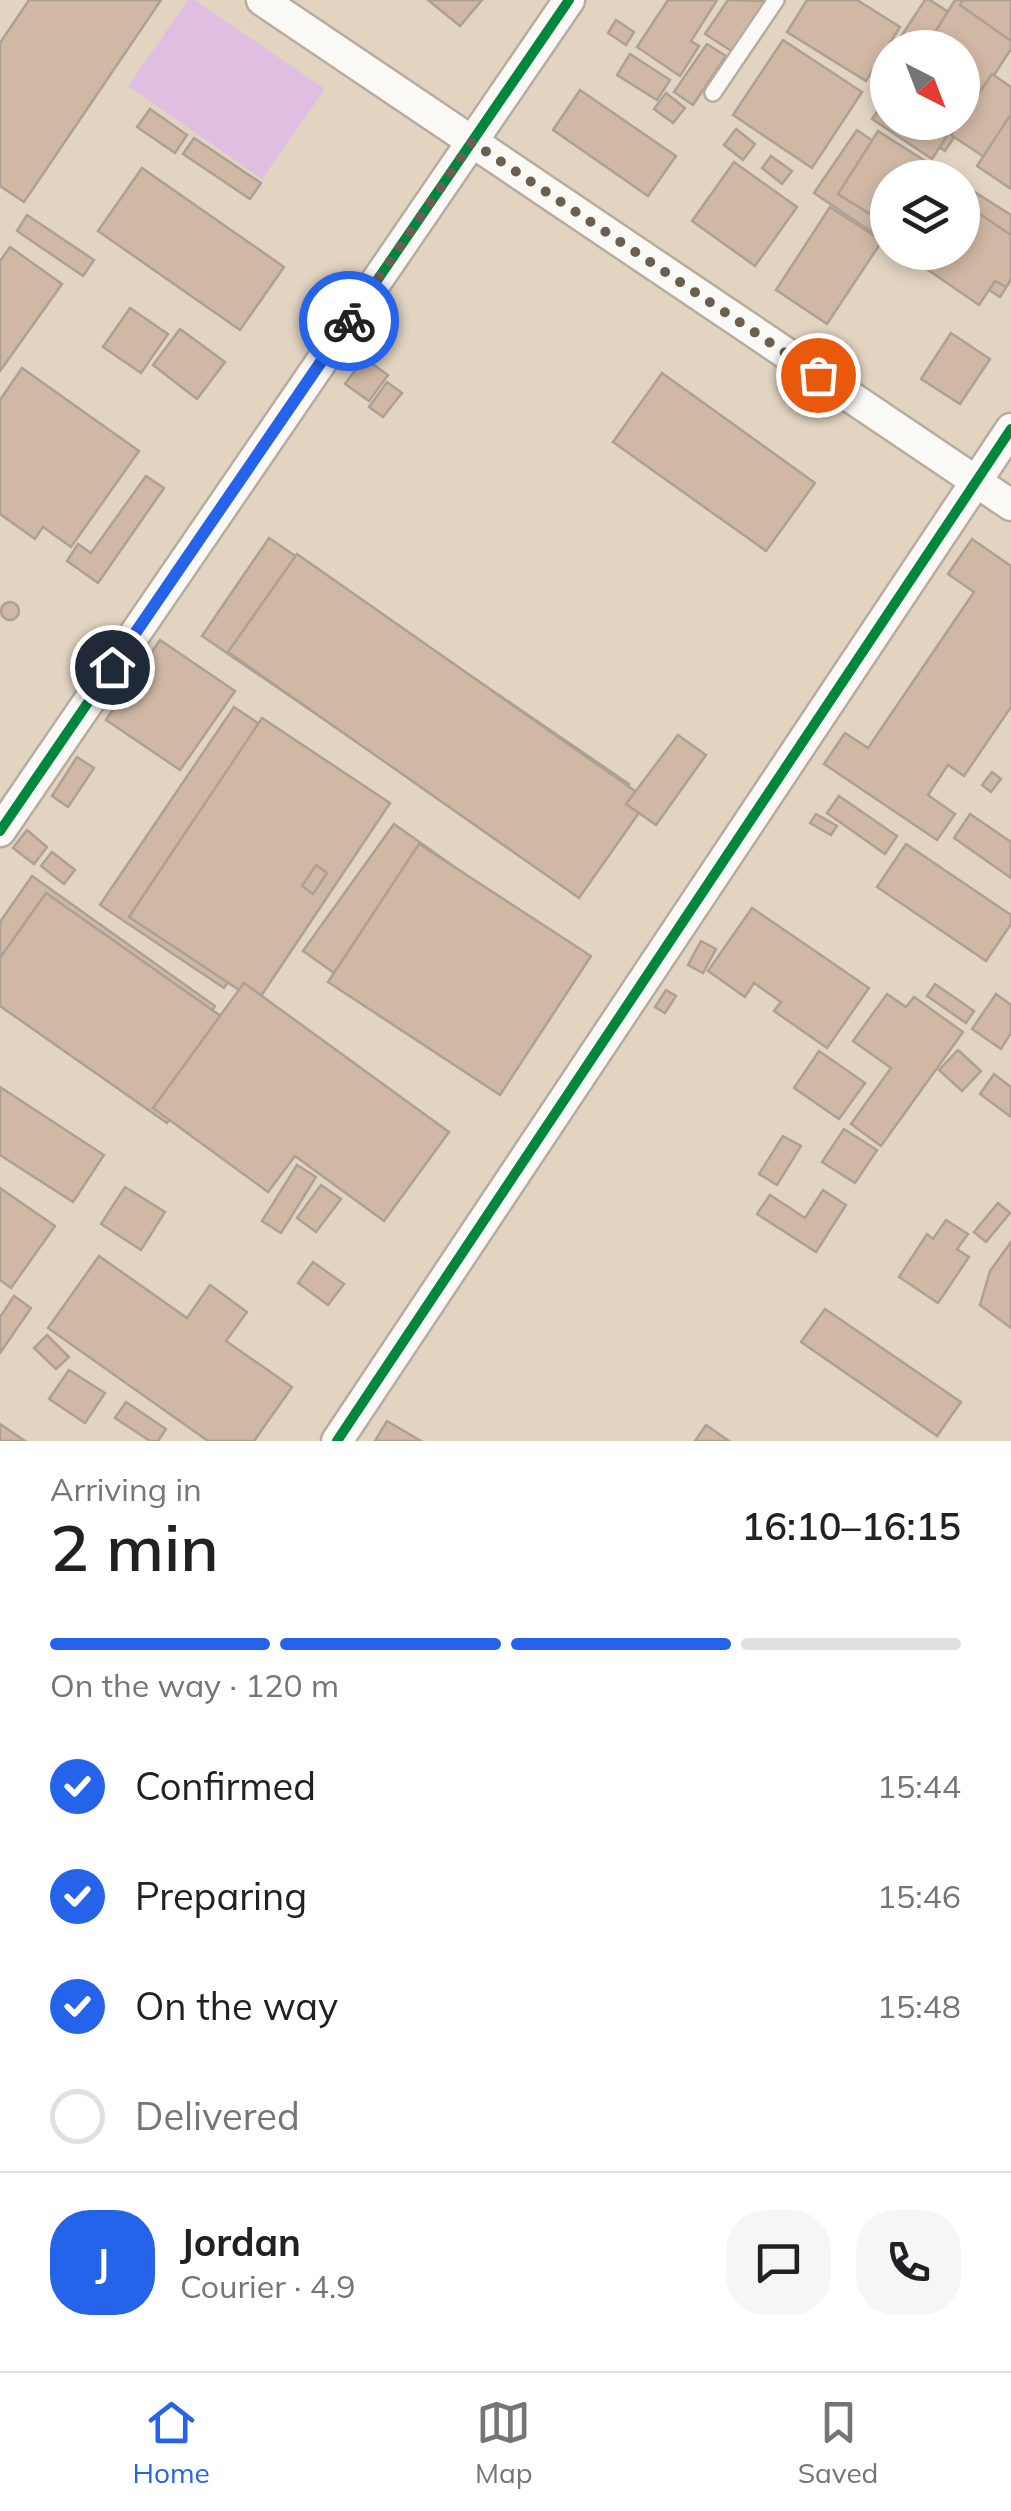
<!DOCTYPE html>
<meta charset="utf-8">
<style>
:root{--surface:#fff;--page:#f6f6f6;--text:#202124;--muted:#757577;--line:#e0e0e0;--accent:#2563eb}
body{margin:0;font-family:Mulish,sans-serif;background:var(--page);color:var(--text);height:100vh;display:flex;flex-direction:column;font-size:38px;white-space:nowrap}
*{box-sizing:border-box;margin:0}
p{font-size:32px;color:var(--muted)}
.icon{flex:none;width:55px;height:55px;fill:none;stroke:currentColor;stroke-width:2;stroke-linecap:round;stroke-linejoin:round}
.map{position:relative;height:1441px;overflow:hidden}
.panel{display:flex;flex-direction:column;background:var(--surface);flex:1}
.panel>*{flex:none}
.needle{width:65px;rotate:138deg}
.buttons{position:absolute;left:870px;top:30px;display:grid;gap:20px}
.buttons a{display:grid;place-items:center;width:110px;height:110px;border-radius:50%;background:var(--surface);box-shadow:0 5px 15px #0003;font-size:50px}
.pin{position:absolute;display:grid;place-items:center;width:85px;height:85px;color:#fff;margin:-42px;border:5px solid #fff;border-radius:50%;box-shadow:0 2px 10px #0007}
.courier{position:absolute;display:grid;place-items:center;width:100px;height:100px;margin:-50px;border:8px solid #2563eb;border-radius:50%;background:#fff;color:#222;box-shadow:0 2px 12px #0007}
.head em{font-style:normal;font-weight:600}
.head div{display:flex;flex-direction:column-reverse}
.head{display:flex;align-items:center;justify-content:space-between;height:170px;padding:0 50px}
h1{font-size:65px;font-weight:600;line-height:75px}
.bar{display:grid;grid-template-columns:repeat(4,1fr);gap:15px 10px;align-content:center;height:120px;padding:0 50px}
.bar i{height:12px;border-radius:8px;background:var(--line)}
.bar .current{background:var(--accent)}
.bar p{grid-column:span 4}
.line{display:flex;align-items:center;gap:25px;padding:0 50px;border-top:2px solid var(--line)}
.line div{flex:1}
.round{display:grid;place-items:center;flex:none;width:105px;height:105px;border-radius:40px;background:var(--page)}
ol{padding:0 50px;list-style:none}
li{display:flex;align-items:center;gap:30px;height:110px}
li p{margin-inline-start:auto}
li .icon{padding:10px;border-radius:50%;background:var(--accent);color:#fff;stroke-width:4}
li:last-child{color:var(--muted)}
li i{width:55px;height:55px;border:5px solid var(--line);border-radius:50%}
.dock{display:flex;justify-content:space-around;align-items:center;height:140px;border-top:2px solid var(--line);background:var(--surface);font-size:28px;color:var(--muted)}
.dock a{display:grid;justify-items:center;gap:5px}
.dock .current{color:var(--accent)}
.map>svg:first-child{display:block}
.green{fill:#dfbee1}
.building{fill:#d1b8a5;stroke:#ada094;stroke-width:2.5}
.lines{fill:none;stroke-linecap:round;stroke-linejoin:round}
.service-casing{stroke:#b8ac9f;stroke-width:20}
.minor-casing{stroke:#b8ac9f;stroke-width:35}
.service{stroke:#fbf9f6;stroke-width:15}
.minor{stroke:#fbf9f6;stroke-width:30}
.cycleway-casing{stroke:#fdfbf7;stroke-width:16}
.cycleway{stroke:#00873e;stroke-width:10}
.done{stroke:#6b5f51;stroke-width:10;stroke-dasharray:0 18}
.route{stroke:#2563eb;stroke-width:12}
</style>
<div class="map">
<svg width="1011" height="1441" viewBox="0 0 1011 1441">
<rect width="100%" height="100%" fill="#e3d4c2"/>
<polygon class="green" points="188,0 195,0 325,89 262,179 128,86"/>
<g class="building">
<polygon points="29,0 161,0 24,202 0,186 0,43"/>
<polygon points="428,0 482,0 460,26"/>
<polygon points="668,0 717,0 691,41 699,46 680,76 637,47"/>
<polygon points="728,0 766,1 733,52 705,34"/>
<polygon points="807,0 857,0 900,27 866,81 787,32"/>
<polygon points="925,0 930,0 1005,49 962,113 962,48 914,48 900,38"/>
<polygon points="955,0 969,0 1011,28 1011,49 945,151 901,122 962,122 962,48 925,48"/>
<polygon points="963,0 1011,0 1011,41 960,5"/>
<polygon points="616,20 634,32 626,45 608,33"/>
<polygon points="783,40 862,92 812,168 733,115"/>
<polygon points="707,44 726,56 693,105 674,92"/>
<polygon points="630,54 670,80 657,100 617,75"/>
<polygon points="992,74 1011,87 1011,175 951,135 959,122 962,122 962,118"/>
<polygon points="580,90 676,156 648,196 553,130"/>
<polygon points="666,93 685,108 673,123 654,109"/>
<polygon points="888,97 888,122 956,122 932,159 872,119"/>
<polygon points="150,109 187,135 175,153 137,127"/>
<polygon points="1011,114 1011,189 977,166"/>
<polygon points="736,129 755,144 743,160 724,145"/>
<polygon points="857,130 927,178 888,178 888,243 814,193"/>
<polygon points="878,131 952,178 888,178 888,225 838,194"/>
<polygon points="194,138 261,183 250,199 183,154"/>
<polygon points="771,156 792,171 782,184 762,168"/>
<polygon points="734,162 797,207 755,266 692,221"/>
<polygon points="142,168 284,267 240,330 98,231"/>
<polygon points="962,184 1011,215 1011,280 1000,297 930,252 962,252"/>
<polygon points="962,202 1011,235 1011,279 1006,287 995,281 979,305 902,252 962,252"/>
<polygon points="830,207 882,241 827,324 776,290"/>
<polygon points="27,215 94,260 83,276 17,231"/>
<polygon points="10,247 62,284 0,371 0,261"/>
<polygon points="130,308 168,334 141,373 103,347"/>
<polygon points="180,329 225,362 197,399 153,365"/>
<polygon points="951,333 990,359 960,404 921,379"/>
<polygon points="364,358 388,375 369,401 345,384"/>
<polygon points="22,368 139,451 71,547 43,527 35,539 0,514 0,400"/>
<polygon points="662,373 815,483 766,551 613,442"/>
<polygon points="387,382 402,393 383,417 369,407"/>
<polygon points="146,476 164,488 98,583 67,561 78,544 91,553"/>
<polygon points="269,538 629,784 562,882 202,636"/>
<polygon points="972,539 1011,566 1011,707 964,776 948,765 928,795 955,814 937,840 824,764 845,733 868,748 974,592 948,574"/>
<polygon points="297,554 648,800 579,898 228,652"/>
<circle cx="10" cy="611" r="9"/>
<polygon points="160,640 235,691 180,770 106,720"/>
<polygon points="234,707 358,790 224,988 100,905"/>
<polygon points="262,718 390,803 257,1002 129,917"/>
<polygon points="678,735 706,755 656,825 626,804"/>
<polygon points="77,757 94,768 68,807 52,796"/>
<polygon points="992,772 1001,779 991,792 982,785"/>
<polygon points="839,796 897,836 885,854 827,813"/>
<polygon points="816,814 837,826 831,835 810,823"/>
<polygon points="970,814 1011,842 1011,878 954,838"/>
<polygon points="394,824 583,958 493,1085 303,951"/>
<polygon points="27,830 47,847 34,864 13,848"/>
<polygon points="419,844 591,956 500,1095 328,982"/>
<polygon points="906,844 1011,915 1011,924 986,961 877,887"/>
<polygon points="52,852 75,870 64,884 41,866"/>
<polygon points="316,865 327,873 313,894 302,886"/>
<polygon points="32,876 215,1006 146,1104 0,1001 0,922"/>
<polygon points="46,893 235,1026 167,1123 0,1006 0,958"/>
<polygon points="752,908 869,988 827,1048 774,1011 781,1002 754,983 745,997 708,971"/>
<polygon points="701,941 716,949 703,973 688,965"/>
<polygon points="244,983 449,1132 384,1221 295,1156 268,1192 153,1108"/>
<polygon points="935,984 974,1011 966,1023 927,996"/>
<polygon points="666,990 676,996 665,1013 655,1007"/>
<polygon points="887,994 906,1007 914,997 963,1032 881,1146 851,1124 891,1068 853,1041"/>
<polygon points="996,994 1011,1005 1011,1033 1001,1049 972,1029"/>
<polygon points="958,1050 981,1071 962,1091 939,1070"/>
<polygon points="819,1051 865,1083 839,1119 794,1088"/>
<polygon points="994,1074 1011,1087 1011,1117 980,1094"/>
<polygon points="0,1087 104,1155 73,1202 0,1155"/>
<polygon points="844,1129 877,1150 855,1183 822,1162"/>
<polygon points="783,1136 801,1146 777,1185 759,1174"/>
<polygon points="297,1165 316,1177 281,1233 262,1221"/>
<polygon points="321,1185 341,1199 316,1232 297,1218"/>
<polygon points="125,1187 165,1212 141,1250 101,1224"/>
<polygon points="0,1188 55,1226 11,1288 0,1280"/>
<polygon points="823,1190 846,1205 816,1252 757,1214 770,1195 805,1218"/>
<polygon points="998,1203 1010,1213 986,1242 974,1232"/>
<polygon points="946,1220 968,1234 957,1249 969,1257 938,1303 899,1277 927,1234 933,1239"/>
<polygon points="1011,1242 1011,1328 980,1305 990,1271"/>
<polygon points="99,1256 187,1318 210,1285 247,1312 226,1341 292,1387 254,1441 208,1441 48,1328"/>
<polygon points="313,1262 344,1284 328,1305 298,1283"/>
<polygon points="14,1296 31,1308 0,1353 0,1317"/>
<polygon points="825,1309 961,1402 937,1436 801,1342"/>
<polygon points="47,1335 69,1357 56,1369 34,1348"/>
<polygon points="69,1370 105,1393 85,1423 49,1399"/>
<polygon points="126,1402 166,1429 158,1441 150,1441 115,1418"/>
<polygon points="387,1421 421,1441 375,1441"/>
<polygon points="0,1424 25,1441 0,1441"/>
<polygon points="706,1425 729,1441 695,1441"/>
</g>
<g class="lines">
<defs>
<polyline id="service" points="713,93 776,0"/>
<g id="minor">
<polyline points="262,0 1011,505"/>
<polyline points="0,831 569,0"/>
<polyline points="337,1441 1011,429"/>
</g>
</defs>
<use href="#service" class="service-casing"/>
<use href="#minor" class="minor-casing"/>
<use href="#service" class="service"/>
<use href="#minor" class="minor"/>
<defs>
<g id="cycleway">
<polyline points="0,831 569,0"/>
<polyline points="337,1441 1011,429"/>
</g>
</defs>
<use href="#cycleway" class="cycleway-casing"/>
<use href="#cycleway" class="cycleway"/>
</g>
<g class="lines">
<polyline class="done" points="349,321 472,142 818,375"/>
<polyline class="route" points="112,667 349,321"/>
</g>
</svg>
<div class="buttons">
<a><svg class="needle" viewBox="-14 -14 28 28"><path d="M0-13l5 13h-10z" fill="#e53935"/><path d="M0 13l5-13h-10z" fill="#757577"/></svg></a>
<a><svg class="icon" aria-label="layers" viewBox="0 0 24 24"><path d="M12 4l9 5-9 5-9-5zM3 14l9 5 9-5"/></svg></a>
</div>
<div class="pin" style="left:818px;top:375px;background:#ea580c"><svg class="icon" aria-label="bag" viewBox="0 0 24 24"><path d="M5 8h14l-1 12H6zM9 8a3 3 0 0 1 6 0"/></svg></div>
<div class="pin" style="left:112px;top:667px;background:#1f2937"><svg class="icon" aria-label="home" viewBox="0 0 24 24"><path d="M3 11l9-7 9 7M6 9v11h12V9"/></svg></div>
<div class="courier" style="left:349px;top:321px"><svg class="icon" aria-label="bike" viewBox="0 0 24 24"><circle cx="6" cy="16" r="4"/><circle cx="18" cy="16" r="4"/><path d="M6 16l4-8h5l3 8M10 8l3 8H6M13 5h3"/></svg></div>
</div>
<section class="panel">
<div class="head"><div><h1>2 min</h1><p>Arriving in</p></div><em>16:10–16:15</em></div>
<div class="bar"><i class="current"></i><i class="current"></i><i class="current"></i><i></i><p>On the way · 120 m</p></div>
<ol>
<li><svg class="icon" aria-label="check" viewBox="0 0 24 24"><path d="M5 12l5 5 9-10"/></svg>Confirmed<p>15:44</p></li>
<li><svg class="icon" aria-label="check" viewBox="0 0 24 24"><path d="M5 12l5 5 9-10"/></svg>Preparing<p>15:46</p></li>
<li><svg class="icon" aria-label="check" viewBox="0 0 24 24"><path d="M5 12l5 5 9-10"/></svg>On the way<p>15:48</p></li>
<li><i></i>Delivered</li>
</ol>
<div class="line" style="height:180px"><b class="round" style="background:var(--accent);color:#fff">J</b><div><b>Jordan</b><p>Courier · 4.9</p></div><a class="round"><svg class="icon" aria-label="chat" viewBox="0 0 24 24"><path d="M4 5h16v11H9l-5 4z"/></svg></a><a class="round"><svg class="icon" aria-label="phone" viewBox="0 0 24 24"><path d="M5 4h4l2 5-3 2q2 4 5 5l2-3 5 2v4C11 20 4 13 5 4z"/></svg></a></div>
</section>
<nav class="dock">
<a class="current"><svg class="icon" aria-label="home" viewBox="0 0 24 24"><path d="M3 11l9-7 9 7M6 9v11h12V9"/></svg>Home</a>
<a><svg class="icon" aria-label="map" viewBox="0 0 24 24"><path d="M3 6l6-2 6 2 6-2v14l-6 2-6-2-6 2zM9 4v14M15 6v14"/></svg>Map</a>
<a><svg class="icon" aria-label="saved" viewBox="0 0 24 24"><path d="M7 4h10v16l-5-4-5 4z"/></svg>Saved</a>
</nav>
